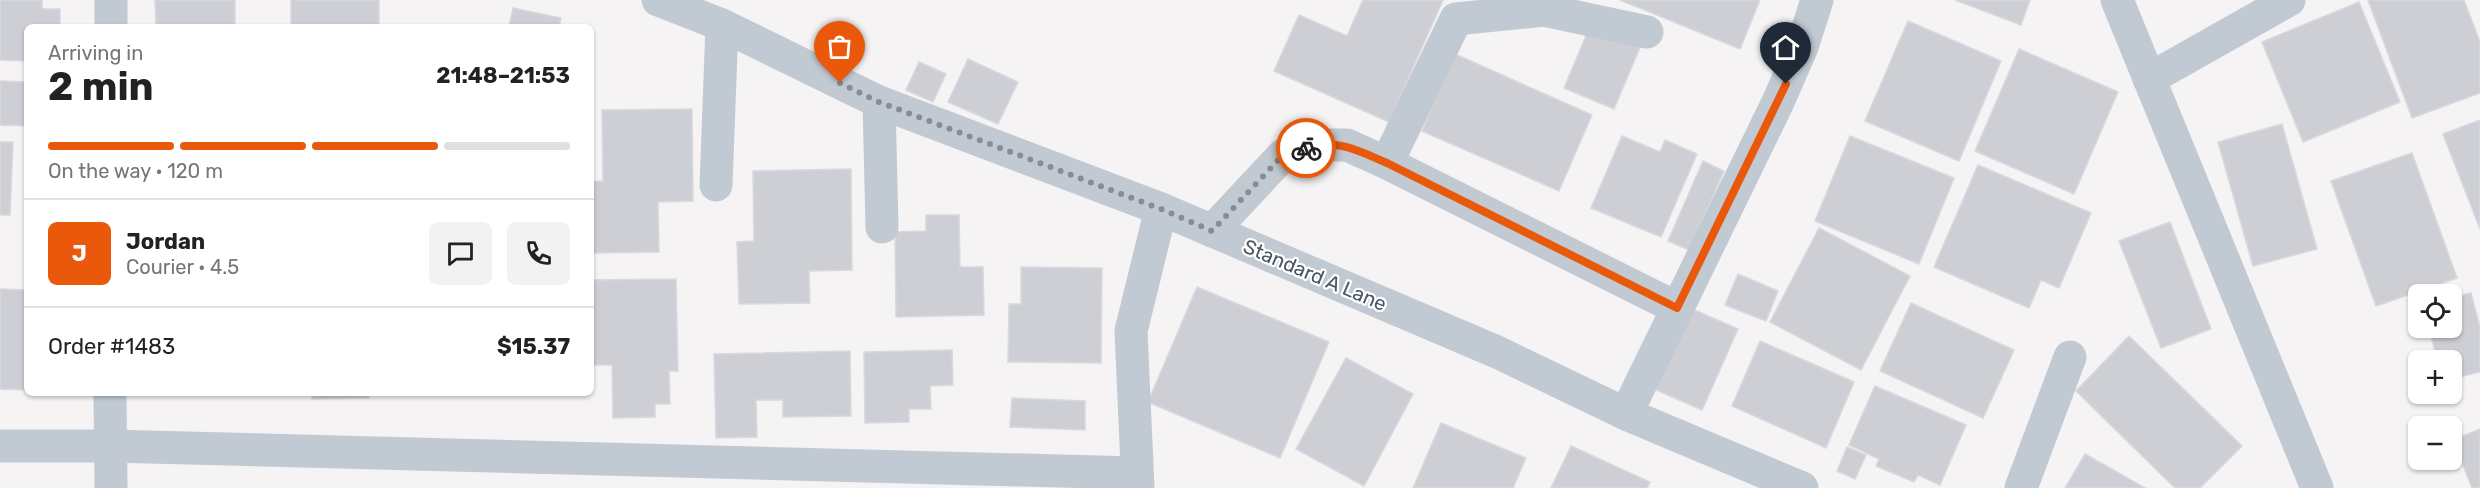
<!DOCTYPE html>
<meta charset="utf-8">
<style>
:root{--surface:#fff;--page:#f2f2f2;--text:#222;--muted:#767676;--line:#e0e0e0;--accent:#ea580c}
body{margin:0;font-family:Rubik,sans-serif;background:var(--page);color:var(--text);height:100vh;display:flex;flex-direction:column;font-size:22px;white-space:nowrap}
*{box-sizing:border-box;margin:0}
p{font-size:20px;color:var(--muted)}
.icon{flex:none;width:33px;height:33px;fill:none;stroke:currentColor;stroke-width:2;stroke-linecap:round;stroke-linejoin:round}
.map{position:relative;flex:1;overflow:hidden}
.side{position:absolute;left:24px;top:24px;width:570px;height:372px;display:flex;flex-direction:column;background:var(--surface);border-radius:9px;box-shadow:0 2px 4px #0004}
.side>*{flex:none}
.fabs{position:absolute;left:2408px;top:284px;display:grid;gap:12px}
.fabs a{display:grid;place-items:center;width:54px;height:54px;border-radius:9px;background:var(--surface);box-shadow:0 2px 4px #0004;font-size:30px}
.pin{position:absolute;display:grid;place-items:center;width:51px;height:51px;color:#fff;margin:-62px -26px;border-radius:50% 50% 50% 0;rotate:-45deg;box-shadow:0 0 6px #0007}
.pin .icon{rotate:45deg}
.courier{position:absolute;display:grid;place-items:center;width:60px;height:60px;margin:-30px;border:4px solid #ea580c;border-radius:50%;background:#fff;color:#222;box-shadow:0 2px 8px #0007}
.summary em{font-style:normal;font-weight:700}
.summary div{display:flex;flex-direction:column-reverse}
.summary{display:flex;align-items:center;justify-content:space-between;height:102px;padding:0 24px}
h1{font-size:39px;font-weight:700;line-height:45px}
.bar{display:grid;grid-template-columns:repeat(4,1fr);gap:9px 6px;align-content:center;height:72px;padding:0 24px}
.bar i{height:8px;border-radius:4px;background:var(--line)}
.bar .active{background:var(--accent)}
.bar p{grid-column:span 4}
.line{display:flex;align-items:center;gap:15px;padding:0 24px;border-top:2px solid var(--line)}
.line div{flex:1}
.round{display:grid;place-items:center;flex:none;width:63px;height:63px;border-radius:9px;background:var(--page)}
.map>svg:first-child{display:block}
.building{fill:#cdcfd5;stroke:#d7d9de;stroke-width:1.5}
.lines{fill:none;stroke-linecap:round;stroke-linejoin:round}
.minor{stroke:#c1cad2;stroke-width:33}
.done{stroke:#868d94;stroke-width:6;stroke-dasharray:0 10.8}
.route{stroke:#ea580c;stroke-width:8}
.labels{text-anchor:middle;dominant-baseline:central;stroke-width:4.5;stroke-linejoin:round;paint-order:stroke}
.street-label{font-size:20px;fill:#4a5661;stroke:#fff}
</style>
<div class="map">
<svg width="2480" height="488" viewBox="0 0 2480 488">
<rect width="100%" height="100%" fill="#f5f3f3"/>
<g class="building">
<polygon points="0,0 42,0 42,9 60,9 60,27 27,27 27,61 0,60"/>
<polygon points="155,0 235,0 235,27 156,27"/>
<rect x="291" y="0" width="88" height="27"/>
<polygon points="1363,0 1443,0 1389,122 1274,71 1299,15 1347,36"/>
<polygon points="1620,0 1760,0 1740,49"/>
<polygon points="1955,0 2030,0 2021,25"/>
<polygon points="2368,0 2464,0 2480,42 2480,93 2412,118"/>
<polygon points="2359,2 2400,102 2303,142 2262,42"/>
<polygon points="513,8 561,18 559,27 509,27"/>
<polygon points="1908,21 2001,61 1959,161 1865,121"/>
<polygon points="1591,24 1641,45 1614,109 1564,88"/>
<polygon points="2019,49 2118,92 2074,194 1975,151"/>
<polygon points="1455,54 1592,115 1559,191 1422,131"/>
<polygon points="968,59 1018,82 998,124 948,102"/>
<polygon points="919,62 946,74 933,102 906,90"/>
<polygon points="0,81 27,82 27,126 0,125"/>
<polygon points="692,109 693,201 658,202 659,252 591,253 591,182 603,181 602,110"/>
<polygon points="2480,120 2480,229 2443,134"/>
<polygon points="2282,124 2317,249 2253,266 2218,142"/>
<polygon points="1622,136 1660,152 1665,140 1697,154 1661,237 1591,208"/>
<polygon points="1850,136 1954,178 1919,264 1815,221"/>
<polygon points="0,142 13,142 10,215 0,215"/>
<polygon points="2412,153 2457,278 2376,306 2331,181"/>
<polygon points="1703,161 1724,171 1689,250 1668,241"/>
<polygon points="1978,165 2091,213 2059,288 2041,280 2029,308 1934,267"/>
<polygon points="851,169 852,270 809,271 810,303 739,304 737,242 754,241 753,171"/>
<polygon points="926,215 959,215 960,267 983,267 984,315 896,317 895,232 926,231"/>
<polygon points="2170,222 2211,329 2161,348 2119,241"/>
<polygon points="1819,228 1910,276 1861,370 1770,322"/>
<polygon points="1021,267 1102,268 1101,363 1008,362 1009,304 1021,304"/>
<polygon points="1738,274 1778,291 1766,321 1725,305"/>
<polygon points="676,279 678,371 669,371 670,404 655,404 655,417 613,418 612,365 591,365 591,280"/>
<polygon points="1197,287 1329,342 1280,458 1148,402"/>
<polygon points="0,289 27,290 27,390 0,389"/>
<polygon points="2471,293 2480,327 2480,372 2451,379 2451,360 2437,360 2429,327 2451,327 2451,298"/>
<polygon points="1911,303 2014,350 1983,418 1880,371"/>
<polygon points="1690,308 1738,329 1702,410 1654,389"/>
<polygon points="2129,336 2242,446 2200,488 2175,488 2076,391"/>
<polygon points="1760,341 1854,382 1826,448 1732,406"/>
<polygon points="952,350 953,385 930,386 931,409 909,409 909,422 865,423 864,352"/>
<polygon points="850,351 851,416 783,417 783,400 756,400 757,437 716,438 714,354"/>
<polygon points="1346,358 1413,394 1364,486 1296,449"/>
<polygon points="1875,386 1966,425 1940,485 1918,475 1914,482 1876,466 1879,459 1849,445"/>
<polygon points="312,393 368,393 369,398 312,399"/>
<polygon points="1012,398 1085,401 1085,430 1010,427"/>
<polygon points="1441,423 1526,458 1513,488 1413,488"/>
<polygon points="2480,429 2480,488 2472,488 2453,440"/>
<polygon points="1571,446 1650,482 1647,488 1551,488"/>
<polygon points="1847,447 1866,455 1855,479 1837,471"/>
<polygon points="2085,454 2145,488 2065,488"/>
</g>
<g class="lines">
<g class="minor">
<polyline points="658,0 722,25 879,102 1161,209 1497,352 1626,414 1802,488"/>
<polyline points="2117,0 2317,488"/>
<polyline points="111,27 111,0"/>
<polyline points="2149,79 2289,0"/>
<polyline points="879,102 882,227"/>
<polyline points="1387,163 1456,19 1544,10 1647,32"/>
<polyline points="716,185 722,25"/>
<polyline points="1212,231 1283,155 1315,145 1347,145 1387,163 1677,308"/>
<polyline points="110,393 111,488"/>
<polyline points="1626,414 1778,102 1802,47 1817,0"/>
<polyline points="0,446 110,446 1136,473"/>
<polyline points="1138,488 1131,331 1161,209"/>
<polyline points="2021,488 2070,357"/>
</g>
</g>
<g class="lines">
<polyline class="done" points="840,83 879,102 1161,209 1212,231 1283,155 1306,148"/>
<path class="route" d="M 1306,148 C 1336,138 1359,151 1387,163 L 1677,308 L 1786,84"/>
</g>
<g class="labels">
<g class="street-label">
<text transform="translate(1315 275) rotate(23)">Standard A Lane</text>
</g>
</g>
</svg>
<div class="fabs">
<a><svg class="icon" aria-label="locate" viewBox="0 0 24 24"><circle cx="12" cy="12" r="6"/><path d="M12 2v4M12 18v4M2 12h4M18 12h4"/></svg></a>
<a>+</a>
<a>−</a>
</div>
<div class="pin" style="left:840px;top:83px;background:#ea580c"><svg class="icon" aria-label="bag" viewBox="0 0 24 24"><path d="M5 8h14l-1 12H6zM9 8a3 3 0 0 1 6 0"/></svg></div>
<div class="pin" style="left:1786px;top:84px;background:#1f2937"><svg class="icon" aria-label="home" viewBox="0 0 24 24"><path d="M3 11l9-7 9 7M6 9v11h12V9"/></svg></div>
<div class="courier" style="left:1306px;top:148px"><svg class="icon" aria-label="bike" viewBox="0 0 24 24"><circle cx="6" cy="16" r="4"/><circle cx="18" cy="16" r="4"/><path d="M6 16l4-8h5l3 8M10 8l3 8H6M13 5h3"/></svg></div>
<section class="side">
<div class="summary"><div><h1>2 min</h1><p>Arriving in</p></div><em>21:48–21:53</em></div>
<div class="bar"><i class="active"></i><i class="active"></i><i class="active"></i><i></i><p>On the way · 120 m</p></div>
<div class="line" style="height:108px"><b class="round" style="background:var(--accent);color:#fff">J</b><div><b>Jordan</b><p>Courier · 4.5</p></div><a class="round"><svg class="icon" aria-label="chat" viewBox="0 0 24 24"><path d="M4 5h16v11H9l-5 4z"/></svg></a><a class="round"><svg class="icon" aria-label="phone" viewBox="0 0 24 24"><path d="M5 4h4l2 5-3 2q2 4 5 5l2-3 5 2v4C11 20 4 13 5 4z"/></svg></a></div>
<div class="line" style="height:78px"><div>Order #1483</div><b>$15.37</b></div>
</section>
</div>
